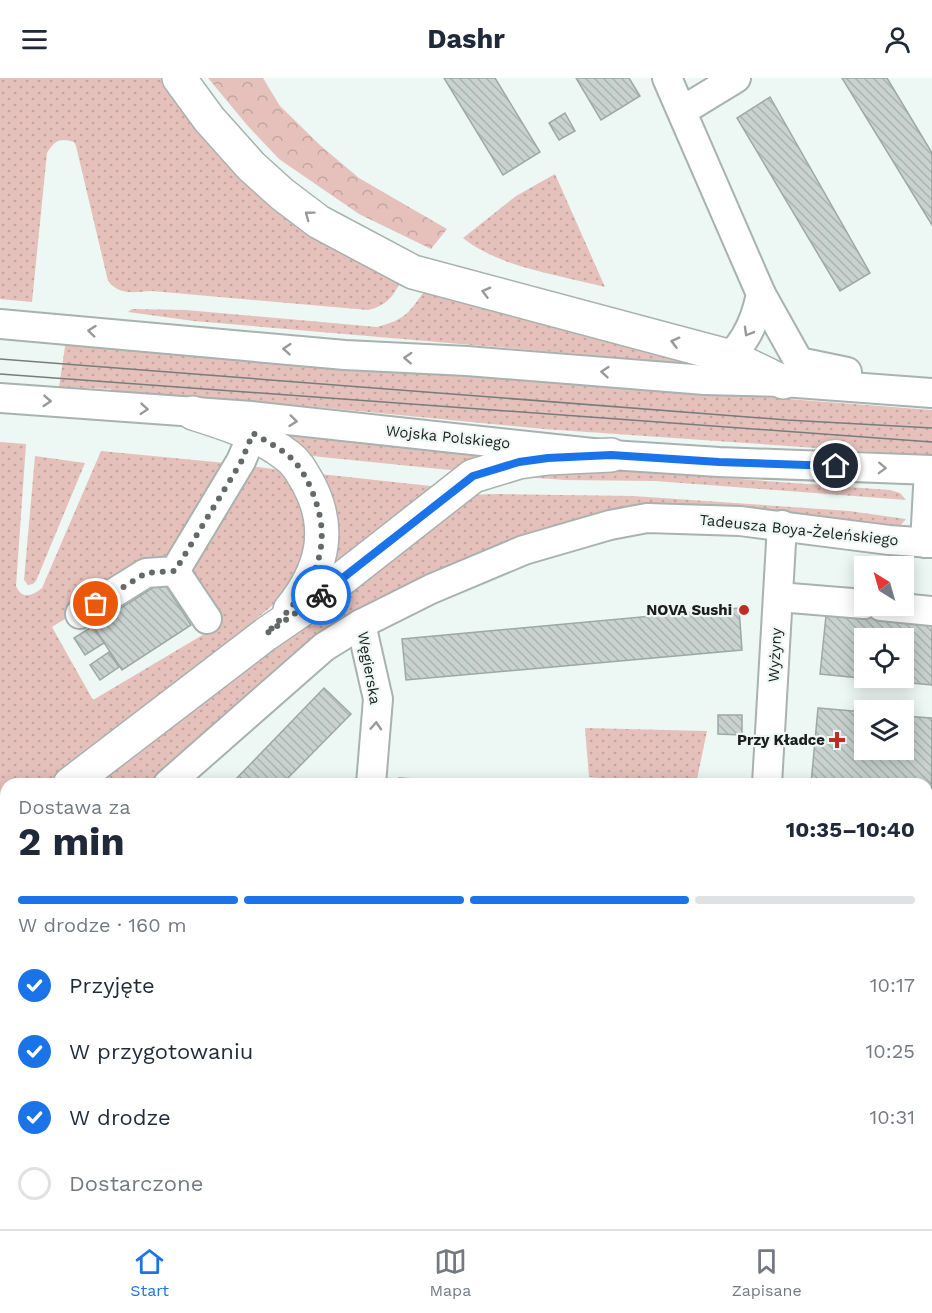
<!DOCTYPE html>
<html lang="pl">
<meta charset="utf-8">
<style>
:root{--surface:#fff;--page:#f6f6f7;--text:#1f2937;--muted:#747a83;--line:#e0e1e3;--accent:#1a73e8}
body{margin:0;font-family:"Work Sans",sans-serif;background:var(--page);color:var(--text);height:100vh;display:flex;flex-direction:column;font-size:22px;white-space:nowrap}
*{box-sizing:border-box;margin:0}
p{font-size:20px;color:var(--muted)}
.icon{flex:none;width:33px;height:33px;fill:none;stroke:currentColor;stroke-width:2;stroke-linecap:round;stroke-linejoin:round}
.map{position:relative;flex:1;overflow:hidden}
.side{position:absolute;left:0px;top:700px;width:933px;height:452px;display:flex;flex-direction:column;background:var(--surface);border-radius:18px 18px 0 0;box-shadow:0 3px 15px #0003}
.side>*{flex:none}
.needle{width:39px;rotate:323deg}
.tools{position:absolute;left:854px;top:478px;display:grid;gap:12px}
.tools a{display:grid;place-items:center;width:60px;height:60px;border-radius:0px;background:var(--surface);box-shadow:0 3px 15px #0003;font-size:30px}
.pin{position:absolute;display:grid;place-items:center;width:51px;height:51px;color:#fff;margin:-26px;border:3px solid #fff;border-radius:50%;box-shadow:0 2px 6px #0007}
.courier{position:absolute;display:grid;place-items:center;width:60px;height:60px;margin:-30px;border:4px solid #1a73e8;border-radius:50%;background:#fff;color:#222;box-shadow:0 2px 8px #0007}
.summary em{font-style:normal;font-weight:700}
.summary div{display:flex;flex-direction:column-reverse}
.summary{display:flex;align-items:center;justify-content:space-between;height:102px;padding:0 18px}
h1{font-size:39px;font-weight:700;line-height:45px}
.bar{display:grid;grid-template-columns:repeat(4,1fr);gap:9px 6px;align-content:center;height:72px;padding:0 18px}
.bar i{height:8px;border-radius:4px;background:var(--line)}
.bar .active{background:var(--accent)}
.bar p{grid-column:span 4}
ol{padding:0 18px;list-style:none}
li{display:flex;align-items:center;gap:18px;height:66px}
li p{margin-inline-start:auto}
li .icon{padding:6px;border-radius:50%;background:var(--accent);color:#fff;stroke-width:4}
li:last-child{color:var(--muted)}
li i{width:33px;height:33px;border:3px solid var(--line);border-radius:50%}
header{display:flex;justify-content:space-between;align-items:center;height:78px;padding:0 18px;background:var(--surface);font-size:27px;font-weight:700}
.tabs{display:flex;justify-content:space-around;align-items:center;height:84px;border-top:2px solid var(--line);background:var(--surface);font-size:16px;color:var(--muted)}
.tabs a{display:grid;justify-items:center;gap:3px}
.tabs .active{color:var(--accent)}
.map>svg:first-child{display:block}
.grass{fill:url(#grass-dots)}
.forest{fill:url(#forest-crowns)}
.building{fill:url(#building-back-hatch);stroke:#9ea8a4;stroke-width:1.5;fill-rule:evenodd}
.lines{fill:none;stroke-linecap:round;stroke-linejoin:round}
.minor-casing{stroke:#a8b2ae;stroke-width:32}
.major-casing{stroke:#a8b2ae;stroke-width:36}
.minor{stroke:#fff;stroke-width:28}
.major{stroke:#fff;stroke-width:33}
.tram{stroke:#777d7b;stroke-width:1.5}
.oneway{stroke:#989a99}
.done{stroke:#646a68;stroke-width:6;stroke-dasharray:0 10.8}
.route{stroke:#1a73e8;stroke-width:8}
.poi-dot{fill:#bd2f25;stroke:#edf7f3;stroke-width:2}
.labels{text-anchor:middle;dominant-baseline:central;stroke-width:4.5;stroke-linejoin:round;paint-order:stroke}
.street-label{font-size:15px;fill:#1b1e1d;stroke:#edf7f3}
.poi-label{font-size:15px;font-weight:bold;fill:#1b1e1d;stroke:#edf7f3;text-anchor:end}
</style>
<header><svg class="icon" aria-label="menu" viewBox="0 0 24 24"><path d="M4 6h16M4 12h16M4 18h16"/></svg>Dashr<svg class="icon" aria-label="person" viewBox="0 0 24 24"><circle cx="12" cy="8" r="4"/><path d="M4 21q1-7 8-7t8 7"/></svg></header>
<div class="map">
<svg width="932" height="1151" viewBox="0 0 932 1151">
<defs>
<pattern id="grass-dots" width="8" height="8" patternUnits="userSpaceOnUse" patternTransform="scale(1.5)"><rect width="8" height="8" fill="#e6c1bb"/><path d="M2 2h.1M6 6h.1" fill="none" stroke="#c5a5a0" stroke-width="1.8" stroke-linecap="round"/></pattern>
<pattern id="forest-crowns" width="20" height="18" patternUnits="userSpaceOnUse" patternTransform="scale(1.5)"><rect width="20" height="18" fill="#e6c1bb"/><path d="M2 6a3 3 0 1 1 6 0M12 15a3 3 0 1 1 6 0" fill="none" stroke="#c5a5a0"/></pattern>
<pattern id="building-back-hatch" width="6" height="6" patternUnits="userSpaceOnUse" patternTransform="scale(1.5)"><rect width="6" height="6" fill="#c8d2ce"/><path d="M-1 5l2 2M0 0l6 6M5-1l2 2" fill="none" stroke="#abb4b0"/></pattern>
</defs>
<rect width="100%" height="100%" fill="#edf7f3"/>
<g class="grass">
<path d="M 0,0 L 164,0 L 196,53 L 230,88 L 401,203 C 393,219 386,228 368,232 L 152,213 C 134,214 120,218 108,203 L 76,68 L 74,64 C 60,59 54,63 47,75 L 32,224 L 0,221 Z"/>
<path d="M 555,96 L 605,209 C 560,197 500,190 463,160 L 516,118 Z"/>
<path d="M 426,211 L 704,287 L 194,243 L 128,234 L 132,231 L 186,232 L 377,249 C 407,241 409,234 426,211 Z"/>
<polygon points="66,262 407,292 932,332 932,378 544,351 253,323 111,313 111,311 59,309"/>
<polygon points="286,357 494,372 460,393 302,377"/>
<path d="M 0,364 L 26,366 L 16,508 C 22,522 32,518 42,510 L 101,373 L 236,386 L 174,472 L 52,549 L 93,622 L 221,546 L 188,495 L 250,388 L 289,393 L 312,437 L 296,503 L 274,526 L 159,622 L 50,706 L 6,706 L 6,736 L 0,739 Z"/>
<polygon points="35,378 85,385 36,503 33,506 28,507 24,502"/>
<polygon points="560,388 890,412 900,415 906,422 655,403 565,402 509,398"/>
<polygon points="320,396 440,409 318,505"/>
<polygon points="499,416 633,418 849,433 906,441 900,448 886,452 820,441 701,427 645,431 484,476 196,670 153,706 93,706 463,417"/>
<polygon points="585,650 707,653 696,706 666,706 589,699"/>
<polygon points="6,774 6,836 0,842 0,779"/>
<polygon points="927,849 932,849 932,910 927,909"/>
<rect x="927" y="939" width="5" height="59"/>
<polygon points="927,1035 932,1035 932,1151 675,1151 680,1146 927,1146"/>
</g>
<polygon class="forest" points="208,0 263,0 280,28 321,68 359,100 447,151 431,171 359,136 279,81 247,47"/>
<g class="building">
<polygon points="444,0 495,0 540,74 503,97"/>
<polygon points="576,0 629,0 640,18 601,42"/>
<polygon points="842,0 887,0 932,75 932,147"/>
<polygon points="770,19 870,195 840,213 737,40"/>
<polygon points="565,35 575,53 559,62 549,45"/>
<polygon points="163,503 191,547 122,592 93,548"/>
<path d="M 827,528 L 932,539 L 932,607 L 820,596 ZM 864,561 L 903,561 L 903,600 L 864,600 Z"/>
<polygon points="739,530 742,572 406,602 402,561"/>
<polygon points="93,548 104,565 85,577 74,560"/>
<polygon points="109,574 119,589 100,602 90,587"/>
<polygon points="324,610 351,636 282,706 242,706 236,701"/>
<polygon points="818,630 864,634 864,672 903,672 903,638 932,640 931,767 927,766 927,706 811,706"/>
<polygon points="718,637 742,637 742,657 718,656"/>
<polygon points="399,700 494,706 398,706"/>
<polygon points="0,912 6,918 6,978 0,972"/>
<polygon points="0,1132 6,1138 6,1146 14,1146 19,1151 0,1151"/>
<polygon points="164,1146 178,1146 174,1151 170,1151"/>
</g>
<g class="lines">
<defs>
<g id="minor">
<path d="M 667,0 L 761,216 C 754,250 742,270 715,293"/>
<polyline points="682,33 736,0"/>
<polyline points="761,216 799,284 847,294"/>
<polyline points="0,246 345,277 467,283 705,302 783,304 932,315"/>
<polyline points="0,320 251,338 611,377 719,384 932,392"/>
<polyline points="925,465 929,392"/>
<polyline points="175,493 207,541"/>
<polyline points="778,519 864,526"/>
<polyline points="881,528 932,533"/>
<polyline points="80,536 146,495 175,493 241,383 253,355"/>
<polyline points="361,546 378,621 371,706"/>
<polyline points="168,706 324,569 361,546 431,511 524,472 610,447 647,440 740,443 889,462 932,465"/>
<polyline points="767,706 782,447"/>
<polyline points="927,795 932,791"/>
<polyline points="0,856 6,851"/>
<polyline points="0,1073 6,1078"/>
<polyline points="79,1146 85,1151"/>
<polyline points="121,1151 126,1146"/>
<polyline points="675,1151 680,1146"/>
</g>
<g id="major">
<polyline points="179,0 209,41 251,88 282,116 319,144 413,194 731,279 783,304"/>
<path d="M 193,335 C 228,346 260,356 289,379 C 298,386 302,395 308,405 C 333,451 322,493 290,532"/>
<polyline points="70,706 266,556 307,528 473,398 519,384 548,380 611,377"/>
<polyline points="0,766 6,761"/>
</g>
</defs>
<use href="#minor" class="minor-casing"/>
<use href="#major" class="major-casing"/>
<use href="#minor" class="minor"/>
<use href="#major" class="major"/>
<g class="tram">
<polyline points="0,281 787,342 932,350"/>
<polyline points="0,296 932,364"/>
</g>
</g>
<defs><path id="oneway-chevron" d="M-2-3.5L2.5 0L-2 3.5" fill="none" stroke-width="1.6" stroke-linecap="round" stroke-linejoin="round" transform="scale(1.5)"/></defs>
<g class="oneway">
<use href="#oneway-chevron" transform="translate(309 137) rotate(-143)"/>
<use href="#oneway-chevron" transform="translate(486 214) rotate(-165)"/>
<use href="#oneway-chevron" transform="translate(92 253) rotate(-174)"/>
<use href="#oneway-chevron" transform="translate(748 254) rotate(120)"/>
<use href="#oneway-chevron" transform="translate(675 264) rotate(-165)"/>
<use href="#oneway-chevron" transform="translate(287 271) rotate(-175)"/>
<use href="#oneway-chevron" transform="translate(408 280) rotate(-177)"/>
<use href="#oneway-chevron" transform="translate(605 294) rotate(-175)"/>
<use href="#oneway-chevron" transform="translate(47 323) rotate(4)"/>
<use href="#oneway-chevron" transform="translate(144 331) rotate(5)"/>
<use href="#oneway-chevron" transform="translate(293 343) rotate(6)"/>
<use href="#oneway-chevron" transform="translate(882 390) rotate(2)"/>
<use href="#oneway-chevron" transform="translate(376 648) rotate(-87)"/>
</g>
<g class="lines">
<path class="done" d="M 96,526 L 146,495 L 175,493 L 241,384 L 253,355 C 266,363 280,370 291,380 C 303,391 311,409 316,424 C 335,481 304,518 266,556 L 321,517"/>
<polyline class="route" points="321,517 473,398 519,384 548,380 611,377 719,384 836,388"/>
</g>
<g class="poi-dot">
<circle cx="744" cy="532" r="6"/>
<path d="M834 653h6v6h6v6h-6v6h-6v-6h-6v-6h6z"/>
</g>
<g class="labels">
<g class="street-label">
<text transform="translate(448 359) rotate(6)">Wojska Polskiego</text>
<text transform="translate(799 452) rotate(6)">Tadeusza Boya-Żeleńskiego</text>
<text transform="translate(775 577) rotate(-87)">Wyżyny</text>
<text transform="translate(369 590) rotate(80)">Węgierska</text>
</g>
<g class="poi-label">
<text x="732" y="532">NOVA Sushi</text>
<text x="825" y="662">Przy Kładce</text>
</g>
</g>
</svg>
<div class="tools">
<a><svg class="needle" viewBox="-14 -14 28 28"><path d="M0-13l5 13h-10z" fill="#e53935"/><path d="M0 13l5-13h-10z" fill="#747a83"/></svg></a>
<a><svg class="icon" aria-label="locate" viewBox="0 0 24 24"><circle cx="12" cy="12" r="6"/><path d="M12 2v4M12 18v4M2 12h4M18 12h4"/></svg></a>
<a><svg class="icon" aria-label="layers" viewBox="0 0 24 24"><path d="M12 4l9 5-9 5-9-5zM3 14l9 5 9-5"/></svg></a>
</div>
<div class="pin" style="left:96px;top:526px;background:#ea580c"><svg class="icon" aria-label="bag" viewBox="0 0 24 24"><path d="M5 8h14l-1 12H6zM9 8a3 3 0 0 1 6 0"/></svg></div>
<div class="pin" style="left:836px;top:388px;background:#1f2937"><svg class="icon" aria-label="home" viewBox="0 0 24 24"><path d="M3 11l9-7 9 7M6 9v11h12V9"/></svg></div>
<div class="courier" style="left:321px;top:517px"><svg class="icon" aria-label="bike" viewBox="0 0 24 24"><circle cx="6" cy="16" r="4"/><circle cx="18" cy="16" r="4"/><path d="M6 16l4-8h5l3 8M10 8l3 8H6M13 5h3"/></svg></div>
<section class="side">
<div class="summary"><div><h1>2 min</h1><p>Dostawa za</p></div><em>10:35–10:40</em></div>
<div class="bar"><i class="active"></i><i class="active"></i><i class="active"></i><i></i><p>W drodze · 160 m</p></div>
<ol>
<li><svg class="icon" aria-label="check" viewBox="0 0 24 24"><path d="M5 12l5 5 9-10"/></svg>Przyjęte<p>10:17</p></li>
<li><svg class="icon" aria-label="check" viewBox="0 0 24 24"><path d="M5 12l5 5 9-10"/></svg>W przygotowaniu<p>10:25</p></li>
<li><svg class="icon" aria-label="check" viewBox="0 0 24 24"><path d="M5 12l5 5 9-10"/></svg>W drodze<p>10:31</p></li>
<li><i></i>Dostarczone</li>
</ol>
</section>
</div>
<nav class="tabs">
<a class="active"><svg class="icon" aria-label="home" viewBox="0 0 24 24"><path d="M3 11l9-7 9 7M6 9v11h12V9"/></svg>Start</a>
<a><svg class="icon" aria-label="map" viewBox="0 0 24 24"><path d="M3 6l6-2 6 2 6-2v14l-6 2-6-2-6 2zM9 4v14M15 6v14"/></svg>Mapa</a>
<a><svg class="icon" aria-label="saved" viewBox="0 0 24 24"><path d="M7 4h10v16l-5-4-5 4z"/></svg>Zapisane</a>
</nav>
